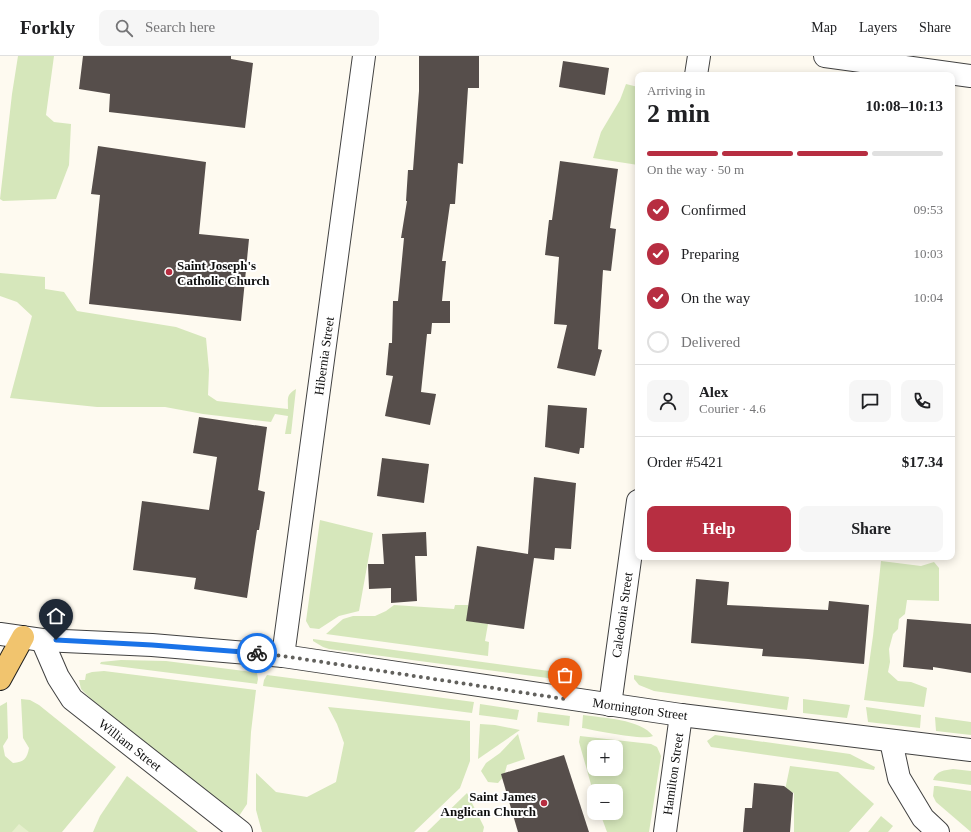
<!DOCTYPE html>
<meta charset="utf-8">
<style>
:root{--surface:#fff;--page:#f6f6f6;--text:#202124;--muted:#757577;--line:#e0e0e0;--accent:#b72e41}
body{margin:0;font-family:Georgia,serif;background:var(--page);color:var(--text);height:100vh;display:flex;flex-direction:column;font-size:15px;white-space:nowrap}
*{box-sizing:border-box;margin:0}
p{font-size:13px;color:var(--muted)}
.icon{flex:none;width:22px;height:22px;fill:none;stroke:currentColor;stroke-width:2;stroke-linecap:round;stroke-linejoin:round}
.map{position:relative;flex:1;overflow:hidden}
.drawer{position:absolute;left:635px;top:16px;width:320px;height:488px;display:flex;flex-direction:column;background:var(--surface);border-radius:8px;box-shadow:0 2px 10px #0003}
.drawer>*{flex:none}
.controls{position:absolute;left:587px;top:684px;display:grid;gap:8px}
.controls a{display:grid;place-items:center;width:36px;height:36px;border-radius:8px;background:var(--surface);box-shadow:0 2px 10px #0003;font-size:20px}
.pin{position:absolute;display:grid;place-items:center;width:34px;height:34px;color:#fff;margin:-41px -17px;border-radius:50% 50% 50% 0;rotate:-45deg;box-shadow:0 0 4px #0007}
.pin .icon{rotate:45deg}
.courier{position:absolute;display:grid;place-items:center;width:40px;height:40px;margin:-20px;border:3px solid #1a73e8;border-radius:50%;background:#fff;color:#222;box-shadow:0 1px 5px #0007}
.head em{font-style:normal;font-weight:600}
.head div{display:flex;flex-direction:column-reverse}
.head{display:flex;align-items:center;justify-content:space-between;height:68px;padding:0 12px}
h1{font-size:26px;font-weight:600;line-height:30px}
.bar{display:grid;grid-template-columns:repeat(4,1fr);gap:6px 4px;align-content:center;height:48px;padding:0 12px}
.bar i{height:5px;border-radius:3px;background:var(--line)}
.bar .current{background:var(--accent)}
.bar p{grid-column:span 4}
.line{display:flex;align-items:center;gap:10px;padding:0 12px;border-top:1px solid var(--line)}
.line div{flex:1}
.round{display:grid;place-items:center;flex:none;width:42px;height:42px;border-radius:8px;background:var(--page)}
ol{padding:0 12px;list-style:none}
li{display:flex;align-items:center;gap:12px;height:44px}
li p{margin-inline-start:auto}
li .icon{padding:4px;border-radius:50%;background:var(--accent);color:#fff;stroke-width:4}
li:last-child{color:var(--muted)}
li i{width:22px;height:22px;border:2px solid var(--line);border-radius:50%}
.action{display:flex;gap:8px;margin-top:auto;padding:8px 12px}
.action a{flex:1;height:46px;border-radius:8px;background:var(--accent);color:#fff;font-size:16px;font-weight:600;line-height:46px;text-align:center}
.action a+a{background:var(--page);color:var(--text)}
header{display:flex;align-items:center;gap:24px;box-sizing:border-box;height:56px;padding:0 20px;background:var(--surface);border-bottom:1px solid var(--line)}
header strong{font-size:19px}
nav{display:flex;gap:22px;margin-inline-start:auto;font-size:14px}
.search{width:280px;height:36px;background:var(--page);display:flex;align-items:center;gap:10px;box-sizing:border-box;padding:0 14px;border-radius:8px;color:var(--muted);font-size:15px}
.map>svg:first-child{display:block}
.green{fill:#d6e7bb;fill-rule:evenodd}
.pitch{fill:#e6efcd}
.building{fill:#564e4b}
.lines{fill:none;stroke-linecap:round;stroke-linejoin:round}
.minor-casing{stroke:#414141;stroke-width:24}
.major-casing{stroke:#1f1f1f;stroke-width:24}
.minor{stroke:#fff;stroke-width:22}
.major{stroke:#f1c46e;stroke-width:22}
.done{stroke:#62615d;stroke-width:4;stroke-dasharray:0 7.2}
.route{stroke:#1a73e8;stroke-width:5}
.poi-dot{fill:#b72e41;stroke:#fff;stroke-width:1.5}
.labels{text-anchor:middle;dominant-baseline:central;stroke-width:4;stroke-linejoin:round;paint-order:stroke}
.poi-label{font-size:13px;font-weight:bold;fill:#0e0e0e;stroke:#fff;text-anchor:start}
.street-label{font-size:13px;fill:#0e0e0e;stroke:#fff}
</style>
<header>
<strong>Forkly</strong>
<div class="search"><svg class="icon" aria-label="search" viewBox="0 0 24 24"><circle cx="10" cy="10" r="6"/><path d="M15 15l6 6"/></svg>Search here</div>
<nav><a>Map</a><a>Layers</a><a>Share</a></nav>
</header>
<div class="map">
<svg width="971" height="776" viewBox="0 0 971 776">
<rect width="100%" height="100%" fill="#fefaf0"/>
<g class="green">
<polygon points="18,0 54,0 46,59 54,66 71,68 69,109 56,143 3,145 0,143 12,38"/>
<polygon points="626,28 638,31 638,109 593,102 601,76 620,44"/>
<path d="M 0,217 L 45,221 L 45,233 L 64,236 L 77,255 L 176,271 L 206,282 L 209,314 L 208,339 L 217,345 L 288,353 C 288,342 286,339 296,333 L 291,378 L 285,378 L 288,360 L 275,358 L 271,366 L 203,358 L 165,351 L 97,351 L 10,342 L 32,260 L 17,246 L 0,240 Z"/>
<polygon points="320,464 373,477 359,555 339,560 319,573 310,572 306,565"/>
<polygon points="881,505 921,510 934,506 939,512 939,545 907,544 905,558 899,563 898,573 893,578 889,593 890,606 888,616 898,625 911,626 927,632 924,651 864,644 873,580"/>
<polygon points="394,549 454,553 455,549 468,549 470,565 488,568 485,585 489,586 488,600 326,578 343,563 353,560 375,560 386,555"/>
<polygon points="313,583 579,619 576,622 563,624 329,593 323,591 313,585"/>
<polygon points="121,604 166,605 252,616 257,617 258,623 257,628 100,608 101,606"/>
<polygon points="104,615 256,634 251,676 247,748 239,760 91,643 81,633 79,624 85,624 86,618 92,616"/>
<polygon points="267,619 474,646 472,657 263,630 264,624"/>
<polygon points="634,619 789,641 787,654 654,635 639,629 634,623"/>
<path d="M 21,643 L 30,644 L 39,649 L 116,711 L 62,776 L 0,776 L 0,650 L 7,646 L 8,682 L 3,690 L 5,700 L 13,707 C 24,706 27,703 29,692 L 23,682 Z"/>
<polygon points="803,643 850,649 847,662 803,657"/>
<polygon points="480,648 519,654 517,664 479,659"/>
<polygon points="328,651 470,665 470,705 460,732 414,776 262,776 256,754 256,717 276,736 307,741 336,726 344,687 337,668"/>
<polygon points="866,651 921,659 920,672 868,666"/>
<polygon points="538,656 570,660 569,670 537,666"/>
<path d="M 583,659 C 602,662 641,663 653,680 C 644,685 594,674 582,672 Z"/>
<polygon points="935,661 971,666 971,679 936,675"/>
<polygon points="480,668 495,669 520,674 478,703"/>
<polygon points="518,678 525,703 507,709 504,720 498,727 488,726 481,715 486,707 500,697"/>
<polygon points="715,679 850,698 875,711 874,714 711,691 707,685"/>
<path d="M 580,680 L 651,688 L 657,691 L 661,700 L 649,776 L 607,776 L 600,757 L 616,757 L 616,735 L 594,735 L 594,739 L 579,686 ZM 594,691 L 616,691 L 616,713 L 594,713 Z"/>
<polygon points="790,710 838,716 874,748 849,776 794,776 794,737 785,734"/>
<path d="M 953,713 L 971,715 L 971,729 L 933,724 C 936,715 945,714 953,713 Z"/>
<polygon points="127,720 198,776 93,776 100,760"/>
<polygon points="934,730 937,730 971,735 971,776 936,746 933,740"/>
<polygon points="467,737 484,771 483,776 427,776"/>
<polygon points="881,760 893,770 888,776 868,776"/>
</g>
<polygon class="pitch" points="19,768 29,776 12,776"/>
<g class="building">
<polygon points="83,0 231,0 231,3 253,7 245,72 109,56 110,38 79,33"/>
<polygon points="419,0 479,0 479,32 468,32 463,108 458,107 455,148 450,148 442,205 446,205 442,245 450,245 450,267 432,267 431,278 427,278 421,336 436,338 430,369 385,360 393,320 386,319 389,287 392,287 393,245 398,245 404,182 401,182 407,145 406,145 408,114 413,114 419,35"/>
<polygon points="563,5 609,12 605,39 559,31"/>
<polygon points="98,90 206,106 199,178 249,183 241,265 89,248 100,139 91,138"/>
<polygon points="560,105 618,113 610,172 616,173 611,215 603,214 598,293 602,294 595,320 557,312 567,269 554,268 559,201 545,199 549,164 552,164"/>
<polygon points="548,349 587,352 584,392 580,392 579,398 545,391"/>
<polygon points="199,361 267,371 258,434 265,436 259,474 257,474 247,542 194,533 196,522 133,514 142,445 209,454 217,401 193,397"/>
<polygon points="382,402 429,408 424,447 377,440"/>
<polygon points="534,421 576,427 571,493 555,492 554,504 534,502 524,573 466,565 477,490 528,498"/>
<polygon points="426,476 427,500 415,500 417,545 391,547 391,532 369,533 368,508 384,508 382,478"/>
<polygon points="696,523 729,526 727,549 828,554 829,545 869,549 864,608 808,603 762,600 763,593 691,587"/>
<polygon points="907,563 971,568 971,617 933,611 933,614 903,611"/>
<polygon points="564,699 589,776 518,776 501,718"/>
<polygon points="754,727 784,730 793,737 790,776 743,776 745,752 752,752"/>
</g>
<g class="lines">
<defs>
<g id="minor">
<polyline points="825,0 971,20"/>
<polyline points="696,19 699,0"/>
<polyline points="0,578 42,584 152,589 283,600 681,659 971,694"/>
<polyline points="42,584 58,621 72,643 241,776"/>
<polyline points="283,600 364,0"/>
<polyline points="610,649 638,445"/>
<polyline points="891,685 899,722 923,762 938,776"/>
<polyline points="665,776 681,659"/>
</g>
<polyline id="major" points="0,623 23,581"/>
</defs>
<use href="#minor" class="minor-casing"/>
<use href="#major" class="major-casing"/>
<use href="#minor" class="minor"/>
<use href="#major" class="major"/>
</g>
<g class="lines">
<polyline class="done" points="257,597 283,600 565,643"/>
<polyline class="route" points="56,584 152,589 257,597"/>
</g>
<g class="poi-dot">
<circle cx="169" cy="216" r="4"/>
<circle cx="544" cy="747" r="4"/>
</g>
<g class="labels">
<g class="poi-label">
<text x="177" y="209">Saint Joseph's<tspan x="177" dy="15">Catholic Church</tspan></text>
<text x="536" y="740" text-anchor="end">Saint James<tspan x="536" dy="15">Anglican Church</tspan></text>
</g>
<g class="street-label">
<text transform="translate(324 300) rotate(-82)">Hibernia Street</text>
<text transform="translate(622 559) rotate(-82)">Caledonia Street</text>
<text transform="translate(640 653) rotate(8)">Mornington Street</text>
<text transform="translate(130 689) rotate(38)">William Street</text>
<text transform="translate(673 718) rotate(-82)">Hamilton Street</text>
</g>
</g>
</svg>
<div class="controls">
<a>+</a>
<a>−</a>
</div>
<div class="pin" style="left:565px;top:643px;background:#ea580c"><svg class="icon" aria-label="bag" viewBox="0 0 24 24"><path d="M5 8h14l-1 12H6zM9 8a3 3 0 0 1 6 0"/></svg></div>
<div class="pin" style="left:56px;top:584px;background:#1f2937"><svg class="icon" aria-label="home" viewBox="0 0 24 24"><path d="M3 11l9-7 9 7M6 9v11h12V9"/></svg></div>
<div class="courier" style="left:257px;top:597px"><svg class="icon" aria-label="bike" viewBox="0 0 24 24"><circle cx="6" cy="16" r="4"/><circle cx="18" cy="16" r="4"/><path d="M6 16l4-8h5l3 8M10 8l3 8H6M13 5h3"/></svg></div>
<section class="drawer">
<div class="head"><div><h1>2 min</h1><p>Arriving in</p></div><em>10:08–10:13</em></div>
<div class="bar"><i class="current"></i><i class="current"></i><i class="current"></i><i></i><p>On the way · 50 m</p></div>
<ol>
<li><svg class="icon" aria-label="check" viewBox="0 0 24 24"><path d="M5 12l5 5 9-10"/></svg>Confirmed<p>09:53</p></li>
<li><svg class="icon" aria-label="check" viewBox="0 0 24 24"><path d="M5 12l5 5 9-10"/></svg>Preparing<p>10:03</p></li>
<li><svg class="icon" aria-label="check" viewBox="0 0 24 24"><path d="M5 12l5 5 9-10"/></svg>On the way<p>10:04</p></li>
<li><i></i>Delivered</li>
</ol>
<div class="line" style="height:72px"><a class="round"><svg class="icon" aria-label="person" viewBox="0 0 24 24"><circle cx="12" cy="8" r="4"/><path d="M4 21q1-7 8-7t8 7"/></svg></a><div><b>Alex</b><p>Courier · 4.6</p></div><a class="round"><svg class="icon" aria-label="chat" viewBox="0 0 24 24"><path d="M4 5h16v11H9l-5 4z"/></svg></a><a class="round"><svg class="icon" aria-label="phone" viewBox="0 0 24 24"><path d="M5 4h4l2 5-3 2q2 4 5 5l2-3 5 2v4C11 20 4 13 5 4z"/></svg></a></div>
<div class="line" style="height:52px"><div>Order #5421</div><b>$17.34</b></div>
<div class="action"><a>Help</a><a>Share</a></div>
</section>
</div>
